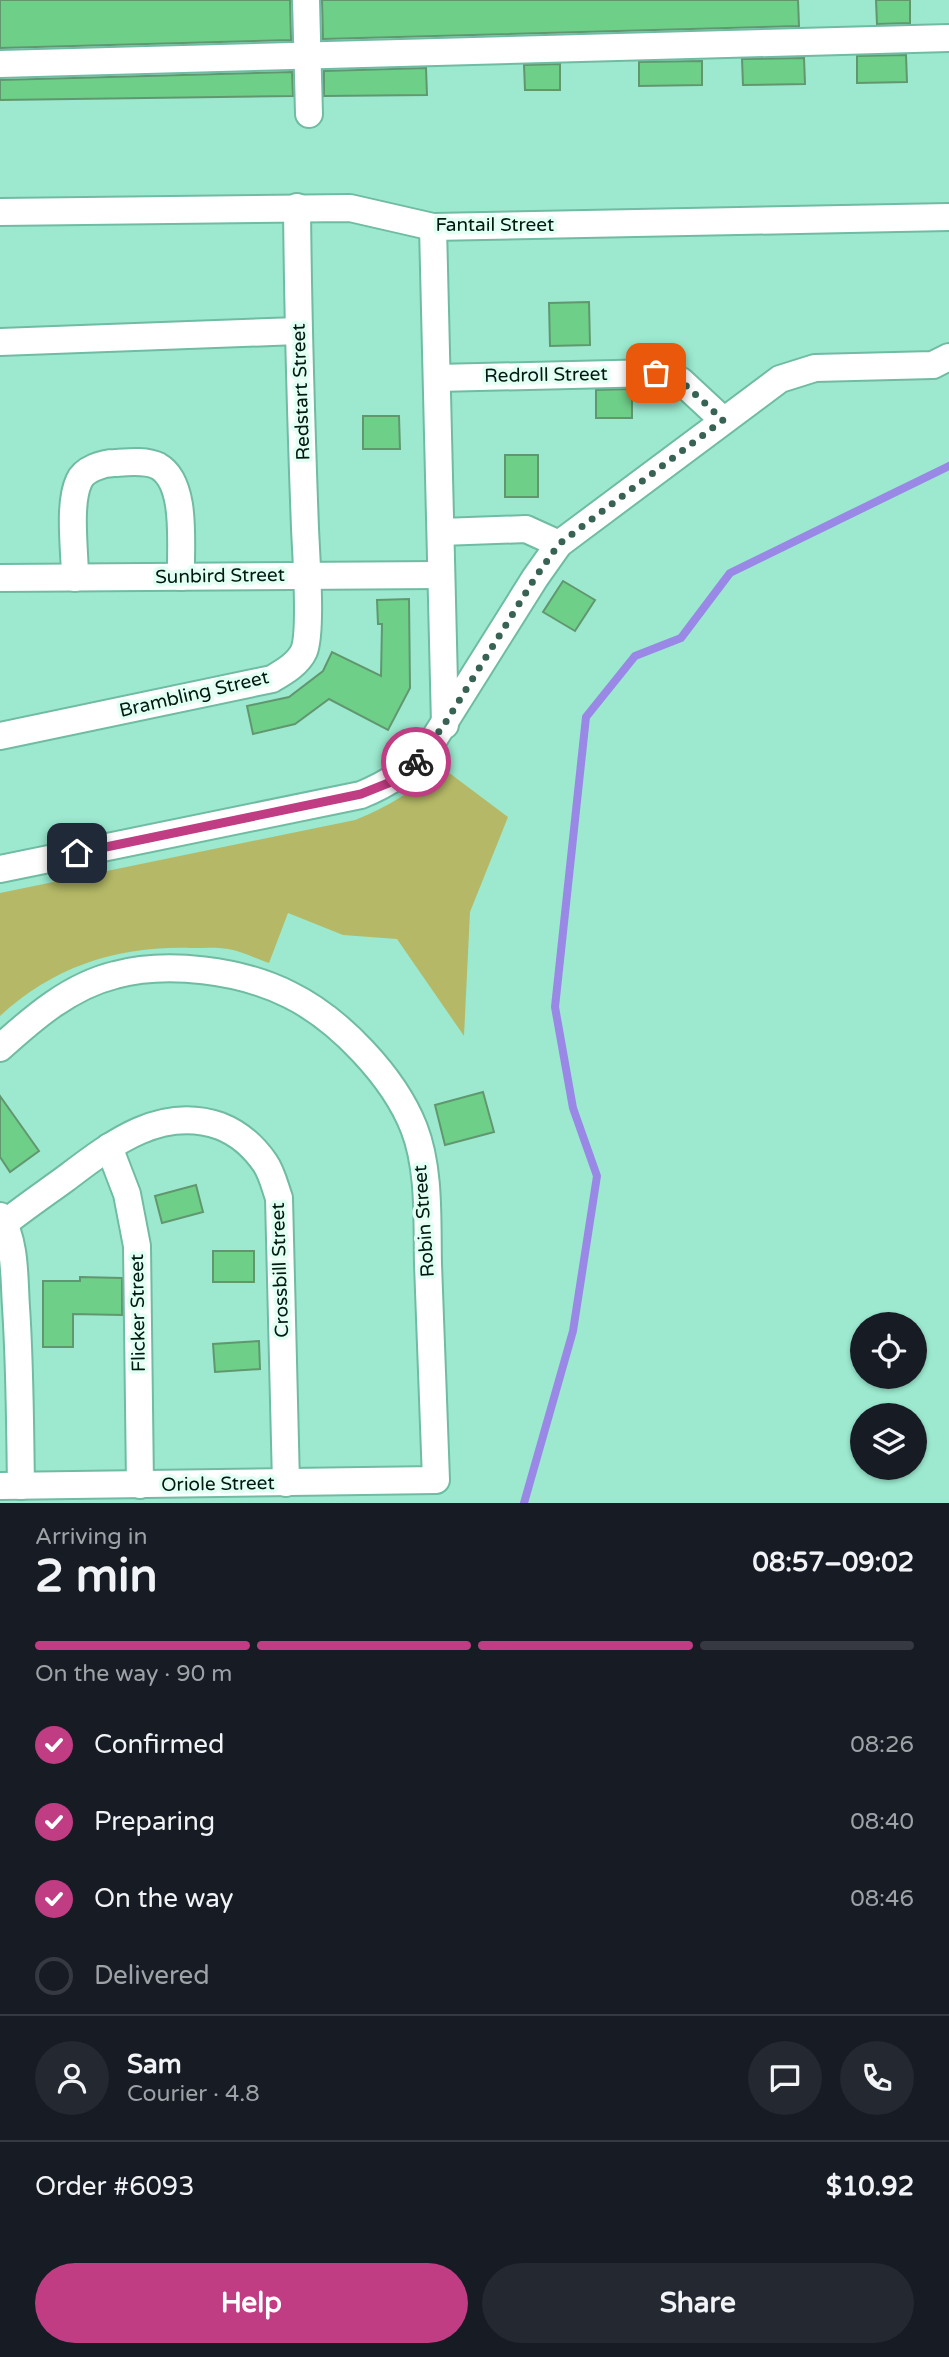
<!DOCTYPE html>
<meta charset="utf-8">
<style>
:root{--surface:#171b24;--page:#242831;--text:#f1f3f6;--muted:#9ea1a6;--line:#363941;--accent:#c03d83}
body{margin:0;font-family:"Varela Round",sans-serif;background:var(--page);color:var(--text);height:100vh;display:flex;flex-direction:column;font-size:26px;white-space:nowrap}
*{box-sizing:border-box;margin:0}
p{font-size:23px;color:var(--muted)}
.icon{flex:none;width:38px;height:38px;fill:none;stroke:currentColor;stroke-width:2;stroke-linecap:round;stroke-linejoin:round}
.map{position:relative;height:1503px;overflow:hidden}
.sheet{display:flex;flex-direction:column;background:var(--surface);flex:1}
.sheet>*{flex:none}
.controls{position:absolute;left:850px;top:1312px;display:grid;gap:14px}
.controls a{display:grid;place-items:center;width:77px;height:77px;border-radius:50%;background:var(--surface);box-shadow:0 2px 5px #0004;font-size:35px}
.pin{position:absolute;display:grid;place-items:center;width:60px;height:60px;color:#fff;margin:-30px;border-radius:14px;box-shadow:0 4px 10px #0006}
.courier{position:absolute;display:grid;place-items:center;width:70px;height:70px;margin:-35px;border:5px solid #c03d83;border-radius:50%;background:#fff;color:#222;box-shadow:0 2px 9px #0007}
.headline em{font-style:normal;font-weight:700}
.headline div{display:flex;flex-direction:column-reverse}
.headline{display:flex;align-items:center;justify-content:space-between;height:119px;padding:0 35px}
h1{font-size:46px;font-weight:700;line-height:52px}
.bar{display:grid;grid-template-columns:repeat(4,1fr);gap:10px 7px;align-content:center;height:84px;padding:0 35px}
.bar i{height:9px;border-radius:5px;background:var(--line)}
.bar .current{background:var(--accent)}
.bar p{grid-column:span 4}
.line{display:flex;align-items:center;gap:18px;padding:0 35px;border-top:2px solid var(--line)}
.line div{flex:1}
.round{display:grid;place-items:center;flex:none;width:74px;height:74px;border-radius:37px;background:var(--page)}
ol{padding:0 35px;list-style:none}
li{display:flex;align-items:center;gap:21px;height:77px}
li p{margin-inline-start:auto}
li .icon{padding:7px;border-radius:50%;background:var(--accent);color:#fff;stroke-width:4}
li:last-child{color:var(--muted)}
li i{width:38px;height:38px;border:4px solid var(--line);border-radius:50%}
.primary-button{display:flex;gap:14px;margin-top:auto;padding:14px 35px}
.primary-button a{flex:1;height:80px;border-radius:42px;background:var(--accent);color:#fff;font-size:28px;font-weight:700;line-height:80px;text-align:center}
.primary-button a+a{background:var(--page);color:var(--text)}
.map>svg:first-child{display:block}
.green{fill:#b5b967}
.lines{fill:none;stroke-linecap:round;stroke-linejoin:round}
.stream{stroke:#9a88e6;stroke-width:8}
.building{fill:#6ecf89;stroke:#61976f;stroke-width:2}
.street-casing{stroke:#70bba3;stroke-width:30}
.street{stroke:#fff;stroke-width:26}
.done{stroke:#376254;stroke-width:7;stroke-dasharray:0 12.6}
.route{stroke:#c03d83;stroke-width:9}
.labels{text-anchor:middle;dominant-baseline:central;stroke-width:7;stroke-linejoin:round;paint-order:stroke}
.street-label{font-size:19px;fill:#001911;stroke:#e2fff4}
</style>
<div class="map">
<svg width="949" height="1503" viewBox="0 0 949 1503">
<rect width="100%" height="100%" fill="#9ce9cf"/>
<path class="green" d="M 440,766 L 508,817 L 470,912 L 464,1036 L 397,939 L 343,935 L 288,913 L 269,963 C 256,959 242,951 228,949 C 217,947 203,948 191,948 C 117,946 55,966 0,1016 L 0,893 L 355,820 C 388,807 414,791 440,766 Z"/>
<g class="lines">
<polyline class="stream" points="524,1503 573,1331 597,1176 573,1108 555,1007 586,717 635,656 681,638 730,573 949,466"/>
</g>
<g class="building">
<polygon points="0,0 290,0 291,40 0,48"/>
<polygon points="322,0 798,0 799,26 323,39"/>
<polygon points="876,0 910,0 910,23 877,24"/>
<polygon points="906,55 907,82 857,83 857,56"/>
<polygon points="804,58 805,84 743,85 742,59"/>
<polygon points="702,61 702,85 639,86 639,62"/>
<polygon points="560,64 560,90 525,90 524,65"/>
<polygon points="426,68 427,95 324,96 324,71"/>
<polygon points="292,72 293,96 0,100 0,80"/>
<polygon points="589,302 590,345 550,346 549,303"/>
<polygon points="632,389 632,418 596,418 596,390"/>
<polygon points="363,416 399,416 400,449 363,449"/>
<rect x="505" y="455" width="33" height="42"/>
<polygon points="563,581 595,600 575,631 543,612"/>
<polygon points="409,599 410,688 388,730 329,699 295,724 253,734 247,706 289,697 323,671 332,652 381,676 382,624 378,624 377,600"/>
<polygon points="483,1092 494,1132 445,1145 435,1105"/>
<polygon points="0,1096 39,1151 10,1172 0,1157"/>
<polygon points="196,1185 203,1212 162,1223 155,1196"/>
<rect x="213" y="1251" width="41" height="31"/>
<polygon points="80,1277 122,1278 122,1315 73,1314 73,1347 43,1347 43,1281 80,1281"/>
<polygon points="259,1341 260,1369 215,1372 213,1344"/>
</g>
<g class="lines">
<defs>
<g id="street">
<polyline points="306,0 309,114"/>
<polyline points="0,64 949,38"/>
<polyline points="0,212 350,208 433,227 949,217"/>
<polyline points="433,227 445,725"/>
<polyline points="0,342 298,331"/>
<polyline points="437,378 656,373 681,381 723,420"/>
<polyline points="441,532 526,529 559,544"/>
<polyline points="0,578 441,575"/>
<path d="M 75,578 C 75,552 68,504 79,481 C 84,469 103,463 115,463 C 129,462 146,460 158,466 C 188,483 180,546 181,577"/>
<path d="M 0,736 L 272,679 C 284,672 298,664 304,651 C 312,631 306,554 305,528 C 301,421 298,315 297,207"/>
<path d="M 0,869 L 361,795 C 390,783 409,770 429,747 L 535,578 L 559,544 L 780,379 L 815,368 L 933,365 L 949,357"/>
<path d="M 0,1048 C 33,1018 70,986 115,975 C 167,961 241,970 290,995 C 339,1019 394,1077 414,1128 C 430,1169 427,1220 428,1264 C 431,1336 433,1408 436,1480 L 0,1486"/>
<polyline points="109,1147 127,1194 137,1246 140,1485"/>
<path d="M 0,1216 C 16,1242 14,1278 16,1307 C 20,1366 20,1426 21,1486"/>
<path d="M 0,1227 C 21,1210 43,1195 65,1179 C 110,1145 160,1105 220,1126 C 238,1133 254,1147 265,1163 C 272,1173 275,1187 279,1198 L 286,1483"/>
</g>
</defs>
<use href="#street" class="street-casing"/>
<use href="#street" class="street"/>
</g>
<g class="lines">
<polyline class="done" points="416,762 444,725 535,578 559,544 723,420 681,381 656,373"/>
<polyline class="route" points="77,853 361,794 391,782 416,762"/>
</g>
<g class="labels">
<g class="street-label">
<text x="495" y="225">Fantail Street</text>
<text transform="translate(546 375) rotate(-1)">Redroll Street</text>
<text transform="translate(301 392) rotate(-92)">Redstart Street</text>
<text transform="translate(220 576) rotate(-1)">Sunbird Street</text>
<text transform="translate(194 694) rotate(-13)">Brambling Street</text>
<text transform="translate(424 1221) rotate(-94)">Robin Street</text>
<text transform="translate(280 1270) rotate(-92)">Crossbill Street</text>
<text transform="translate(138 1313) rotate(-91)">Flicker Street</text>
<text transform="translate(218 1484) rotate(-1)">Oriole Street</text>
</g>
</g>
</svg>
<div class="controls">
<a><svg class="icon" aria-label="locate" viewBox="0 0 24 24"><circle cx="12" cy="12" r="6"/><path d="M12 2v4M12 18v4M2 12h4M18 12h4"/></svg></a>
<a><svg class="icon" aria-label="layers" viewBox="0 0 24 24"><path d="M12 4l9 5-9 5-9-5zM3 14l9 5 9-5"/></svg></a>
</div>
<div class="pin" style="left:656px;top:373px;background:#ea580c"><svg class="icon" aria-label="bag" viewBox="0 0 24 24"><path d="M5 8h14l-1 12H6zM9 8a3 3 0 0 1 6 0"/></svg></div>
<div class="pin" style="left:77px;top:853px;background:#1f2937"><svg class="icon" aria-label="home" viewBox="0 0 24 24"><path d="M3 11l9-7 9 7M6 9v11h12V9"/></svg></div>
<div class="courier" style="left:416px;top:762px"><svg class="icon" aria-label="bike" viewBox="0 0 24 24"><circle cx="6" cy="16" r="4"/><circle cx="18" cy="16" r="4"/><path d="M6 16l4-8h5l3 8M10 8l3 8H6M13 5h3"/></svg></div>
</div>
<section class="sheet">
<div class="headline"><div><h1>2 min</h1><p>Arriving in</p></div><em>08:57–09:02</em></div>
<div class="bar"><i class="current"></i><i class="current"></i><i class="current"></i><i></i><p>On the way · 90 m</p></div>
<ol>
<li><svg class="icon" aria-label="check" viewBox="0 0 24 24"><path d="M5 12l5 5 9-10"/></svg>Confirmed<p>08:26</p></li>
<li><svg class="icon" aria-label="check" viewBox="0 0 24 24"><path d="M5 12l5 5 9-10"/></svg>Preparing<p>08:40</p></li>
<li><svg class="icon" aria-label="check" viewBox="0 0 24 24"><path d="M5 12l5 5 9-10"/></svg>On the way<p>08:46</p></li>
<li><i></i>Delivered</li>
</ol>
<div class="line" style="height:126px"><a class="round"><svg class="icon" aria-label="person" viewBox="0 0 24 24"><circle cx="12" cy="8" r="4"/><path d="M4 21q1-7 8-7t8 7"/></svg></a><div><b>Sam</b><p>Courier · 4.8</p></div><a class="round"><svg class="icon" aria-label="chat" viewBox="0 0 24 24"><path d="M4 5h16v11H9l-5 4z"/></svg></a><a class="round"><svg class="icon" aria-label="phone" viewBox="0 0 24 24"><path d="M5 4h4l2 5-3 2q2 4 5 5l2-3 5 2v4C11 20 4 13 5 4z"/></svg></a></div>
<div class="line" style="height:91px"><div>Order #6093</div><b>$10.92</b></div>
<div class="primary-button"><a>Help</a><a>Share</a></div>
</section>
